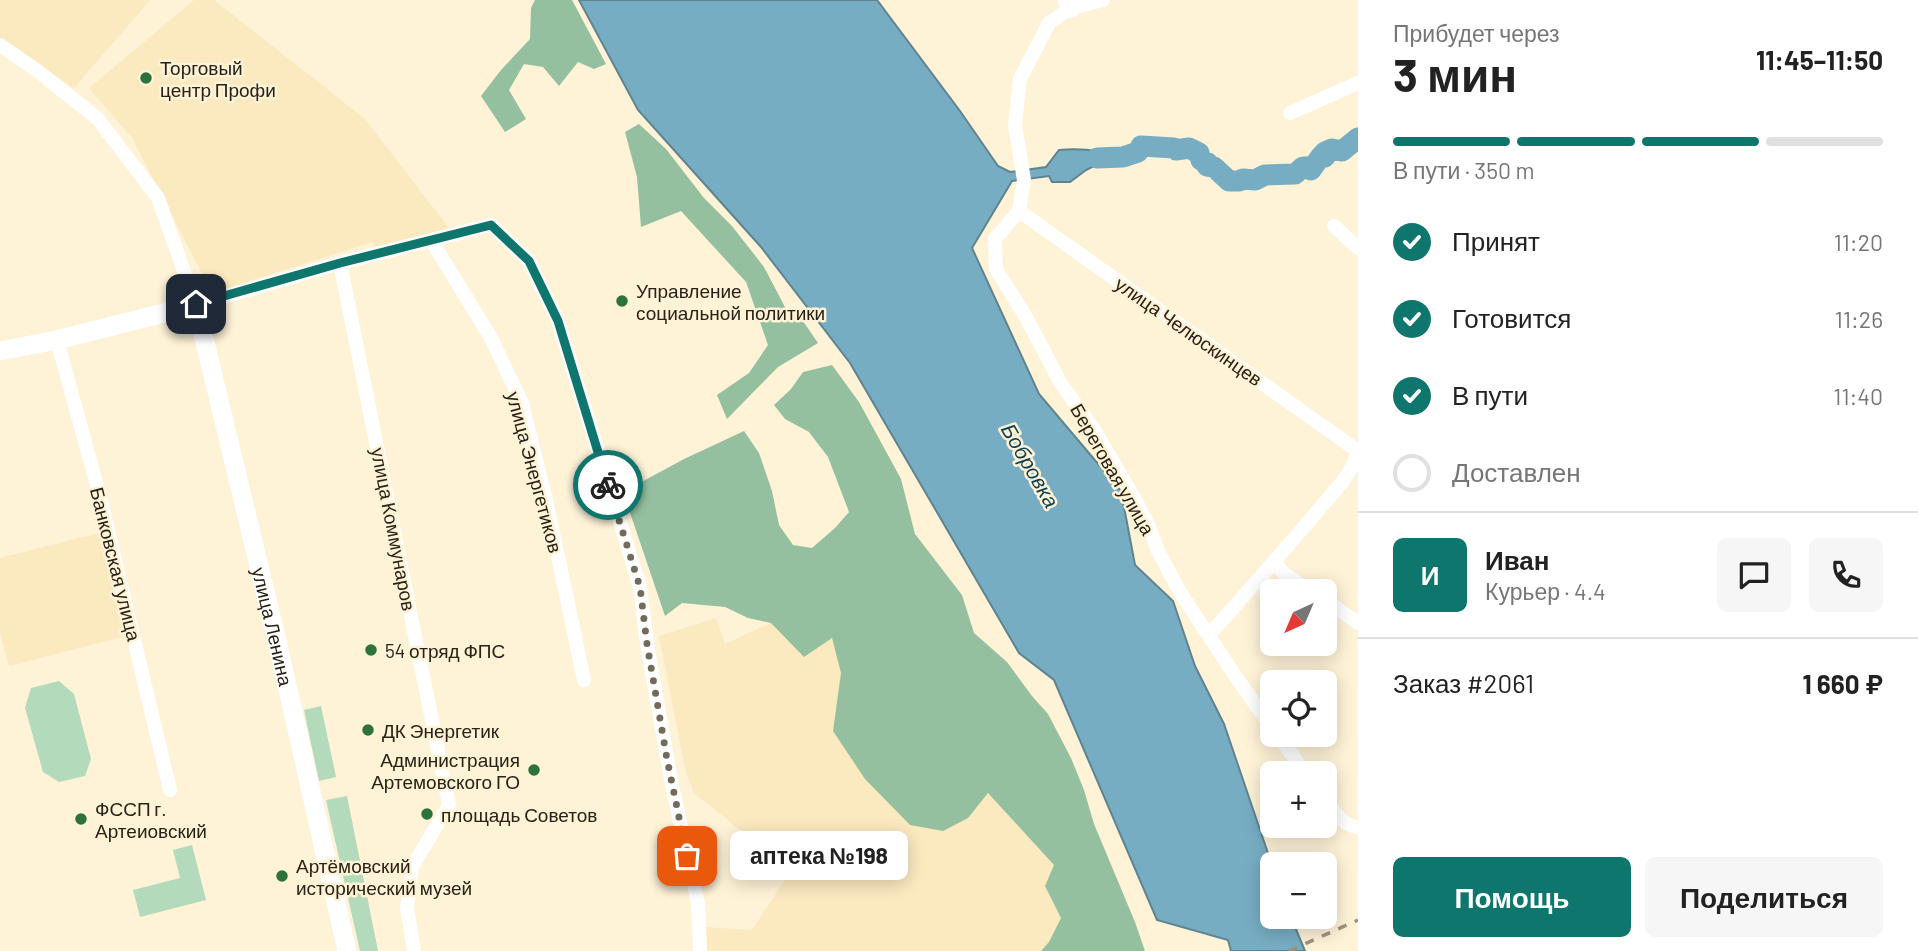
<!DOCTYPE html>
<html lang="ru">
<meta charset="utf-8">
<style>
:root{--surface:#fff;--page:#f6f6f6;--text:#222;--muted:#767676;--line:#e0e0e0;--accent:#0f766e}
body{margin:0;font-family:Barlow,sans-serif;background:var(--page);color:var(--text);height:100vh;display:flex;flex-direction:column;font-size:26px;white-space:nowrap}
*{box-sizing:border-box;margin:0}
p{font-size:23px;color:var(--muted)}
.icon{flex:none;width:38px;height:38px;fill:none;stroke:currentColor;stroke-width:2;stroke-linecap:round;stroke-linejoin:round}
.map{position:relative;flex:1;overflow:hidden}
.details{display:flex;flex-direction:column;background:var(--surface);width:560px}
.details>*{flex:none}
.needle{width:46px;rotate:224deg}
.controls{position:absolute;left:1260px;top:579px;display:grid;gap:14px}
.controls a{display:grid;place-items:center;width:77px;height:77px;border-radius:10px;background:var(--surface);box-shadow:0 4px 18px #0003;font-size:35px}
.pin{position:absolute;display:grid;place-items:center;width:60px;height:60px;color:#fff;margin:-30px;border-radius:14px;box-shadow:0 4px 10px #0006}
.courier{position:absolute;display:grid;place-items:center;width:70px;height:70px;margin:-35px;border:5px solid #0f766e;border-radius:50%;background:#fff;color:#222;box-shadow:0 2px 9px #0007}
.bubble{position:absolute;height:49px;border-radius:10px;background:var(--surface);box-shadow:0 4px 18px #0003;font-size:23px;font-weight:700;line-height:49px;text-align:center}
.headline em{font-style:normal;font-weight:700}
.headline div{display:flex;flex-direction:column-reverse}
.headline{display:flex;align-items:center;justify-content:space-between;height:119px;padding:0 35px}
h1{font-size:46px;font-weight:700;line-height:52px}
.bar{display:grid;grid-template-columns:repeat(4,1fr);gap:10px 7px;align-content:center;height:84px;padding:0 35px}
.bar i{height:9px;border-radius:5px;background:var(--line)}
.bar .selected{background:var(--accent)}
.bar p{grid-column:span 4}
.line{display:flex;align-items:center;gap:18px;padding:0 35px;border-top:2px solid var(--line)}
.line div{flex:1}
.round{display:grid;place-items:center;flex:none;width:74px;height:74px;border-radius:10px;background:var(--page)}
ol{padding:0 35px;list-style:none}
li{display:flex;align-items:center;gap:21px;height:77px}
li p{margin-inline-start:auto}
li .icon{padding:7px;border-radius:50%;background:var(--accent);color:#fff;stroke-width:4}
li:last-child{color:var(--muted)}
li i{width:38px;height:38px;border:4px solid var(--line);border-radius:50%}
.button{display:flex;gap:14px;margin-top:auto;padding:14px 35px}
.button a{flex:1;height:80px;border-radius:10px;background:var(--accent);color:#fff;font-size:28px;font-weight:700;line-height:80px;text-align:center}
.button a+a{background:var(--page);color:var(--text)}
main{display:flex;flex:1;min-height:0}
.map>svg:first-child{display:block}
.built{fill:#fbe9c0}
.green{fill:#b4dabc}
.forest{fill:#95c09f}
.water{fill:#77adc3;stroke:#5f848f;stroke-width:2}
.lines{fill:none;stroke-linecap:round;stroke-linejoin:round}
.river{stroke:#77adc3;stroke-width:21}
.street{stroke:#fff;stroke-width:14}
.secondary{stroke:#fff;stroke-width:19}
.rail{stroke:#9d9480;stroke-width:3.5;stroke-dasharray:9 9;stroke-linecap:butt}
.done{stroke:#736b5a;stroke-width:7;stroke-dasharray:0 12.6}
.route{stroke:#0f766e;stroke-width:9}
.poi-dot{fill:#2d713d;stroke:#fef2d7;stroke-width:2.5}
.labels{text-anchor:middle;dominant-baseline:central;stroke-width:5;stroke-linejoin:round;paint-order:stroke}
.poi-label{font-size:19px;fill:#282316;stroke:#fef2d7;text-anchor:start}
.street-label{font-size:19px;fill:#282316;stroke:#fef2d7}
.water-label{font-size:21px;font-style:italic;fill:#0f3f4f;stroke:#fef2d7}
</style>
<main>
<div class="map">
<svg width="1358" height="951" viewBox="0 0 1358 951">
<rect width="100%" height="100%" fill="#fef2d7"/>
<g class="built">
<polygon points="0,0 150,0 74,88 0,39"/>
<polygon points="194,0 214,0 364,118 449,228 376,249 372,242 212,293 132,138 89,88"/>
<polygon points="103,532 130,635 9,666 0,632 0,558"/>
<polygon points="899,564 1062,859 1094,951 705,951 704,927 752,930 791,871 694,793 686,773 659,636 716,618 725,644"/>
</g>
<g class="green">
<polygon points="59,681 74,694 91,759 85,776 59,782 43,772 25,708 31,688"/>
<polygon points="321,706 336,777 319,781 304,710"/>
<polygon points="347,796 378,951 360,951 326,800"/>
<polygon points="192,845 206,900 140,917 133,890 180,878 173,850"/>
</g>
<g class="forest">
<polygon points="535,0 572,0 606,64 594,69 578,62 559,86 543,67 524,64 509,90 526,119 505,132 481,96 501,70 530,39 531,8"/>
<polygon points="639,124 666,149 704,198 732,226 764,267 786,309 803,321 818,343 778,367 727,419 717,395 749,373 768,345 746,282 681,211 641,227 637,177 625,132"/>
<polygon points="832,365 859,402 901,479 915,534 962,595 974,633 1007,662 1032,696 1048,714 1071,758 1084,790 1094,824 1135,922 1145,951 1041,951 1049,942 1061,918 1045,886 1054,865 988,793 968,818 943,831 910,825 865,779 833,731 841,673 832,638 804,657 771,623 748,618 725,607 682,603 665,616 623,492 684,459 744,431 759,453 772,491 779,525 793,545 812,548 835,528 849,512 828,457 809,432 785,419 774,405 791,389 803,372"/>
</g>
<path class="water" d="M 579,0 L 877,0 L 960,111 L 998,166 L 1010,172 L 1046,167 L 1059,150 C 1082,148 1101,150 1123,157 L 1106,160 L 1086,170 L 1070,182 L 1052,182 L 1049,176 L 1012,181 L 972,248 L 1039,394 L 1121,491 L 1135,565 L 1173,601 L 1195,666 L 1224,724 L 1272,865 L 1272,917 L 1291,917 L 1305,951 L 1231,951 L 1228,940 L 1157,920 L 1054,680 L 1019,653 L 850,363 L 761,247 L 638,110 Z"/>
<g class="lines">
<polyline class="river" points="1097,158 1123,157 1138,152 1141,146 1174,148 1176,150 1189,148 1199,153 1201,160 1208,163 1207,166 1214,167 1229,181 1239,181 1243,179 1255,180 1265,175 1295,174 1303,167 1307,167 1311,170 1321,156 1325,157 1325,152 1332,149 1342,151 1358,138"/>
<g class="street">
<polyline points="1103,0 1071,8 1049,23 1020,79 1015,125 1024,180 1019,211 995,239 996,269 1026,317 1060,382 1095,431 1133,496 1148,524 1158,551 1180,592 1236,677 1272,728"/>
<polyline points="0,45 39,72 98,119 158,198 196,305 340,263 491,225 529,261 558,321 640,587 647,644 672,785 698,903 700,951"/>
<polyline points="1290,113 1358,83"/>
<polyline points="1019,211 1358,451"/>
<polyline points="1334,226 1358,248"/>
<polyline points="431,240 491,338 522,403 547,504 584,680"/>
<polyline points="340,263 449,805 412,867 407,908 414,951"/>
<polyline points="57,340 98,489 170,790"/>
<polyline points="1274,563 1285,574 1312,592"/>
<polyline points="1325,600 1358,623"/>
<path d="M 1209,635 C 1245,595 1281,554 1316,513 C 1331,494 1353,475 1358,451"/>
<polyline points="1278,735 1306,774"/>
<path d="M 1325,799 C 1334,811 1342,826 1358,827"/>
</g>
<g class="secondary">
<polyline points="1067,0 1071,8"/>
<path id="s1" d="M 0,351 L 57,340 L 196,305 L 278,645 L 347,951"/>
</g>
<polyline class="rail" points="1289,951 1358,920"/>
</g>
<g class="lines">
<polyline class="done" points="608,485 640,587 647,644 667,759 687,856"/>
<polyline class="route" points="196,304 340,263 491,225 529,261 558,321 608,485"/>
</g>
<g class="poi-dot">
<circle cx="146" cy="78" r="7"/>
<circle cx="622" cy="301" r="7"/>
<circle cx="371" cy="650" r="7"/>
<circle cx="368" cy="730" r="7"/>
<circle cx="534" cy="770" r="7"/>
<circle cx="427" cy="814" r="7"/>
<circle cx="81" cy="819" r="7"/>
<circle cx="282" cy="876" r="7"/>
</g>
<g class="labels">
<g class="poi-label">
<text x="160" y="67">Торговый<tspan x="160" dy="22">центр Профи</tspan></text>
<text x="636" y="290">Управление<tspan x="636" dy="22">социальной политики</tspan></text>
<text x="385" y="650">54 отряд ФПС</text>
<text x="382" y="730">ДК Энергетик</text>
<text x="520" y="759" text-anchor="end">Администрация<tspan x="520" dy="22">Артемовского ГО</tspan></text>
<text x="95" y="808">ФССП г.<tspan x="95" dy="22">Артеиовский</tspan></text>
<text x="441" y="814">площадь Советов</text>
<text x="296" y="865">Артёмовский<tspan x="296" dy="22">исторический музей</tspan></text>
</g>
<g class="street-label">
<text transform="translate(1189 331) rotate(35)">улица Челюскинцев</text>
<text transform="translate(1113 469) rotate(60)">Береговая улица</text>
<text transform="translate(535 472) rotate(75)">улица Энергетиков</text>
<text transform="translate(394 529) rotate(79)">улица Коммунаров</text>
<text transform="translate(116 564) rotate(76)">Банковская улица</text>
<text stroke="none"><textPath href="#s1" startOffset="532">улица Ленина</textPath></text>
</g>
<g class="water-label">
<text transform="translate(1031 465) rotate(60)">Бобровка</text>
</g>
</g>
</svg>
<div class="controls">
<a><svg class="needle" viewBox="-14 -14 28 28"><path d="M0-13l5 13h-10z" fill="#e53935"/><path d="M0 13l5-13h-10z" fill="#767676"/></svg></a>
<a><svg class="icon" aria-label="locate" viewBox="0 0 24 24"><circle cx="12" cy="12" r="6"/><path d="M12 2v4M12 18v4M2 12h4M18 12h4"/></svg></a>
<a>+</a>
<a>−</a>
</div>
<div class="pin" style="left:687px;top:856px;background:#ea580c"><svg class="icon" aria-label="bag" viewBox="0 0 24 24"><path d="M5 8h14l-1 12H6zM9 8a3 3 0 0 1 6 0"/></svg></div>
<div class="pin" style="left:196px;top:304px;background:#1f2937"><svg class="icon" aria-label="home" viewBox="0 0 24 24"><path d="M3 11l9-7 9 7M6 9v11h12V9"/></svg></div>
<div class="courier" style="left:608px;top:485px"><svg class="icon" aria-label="bike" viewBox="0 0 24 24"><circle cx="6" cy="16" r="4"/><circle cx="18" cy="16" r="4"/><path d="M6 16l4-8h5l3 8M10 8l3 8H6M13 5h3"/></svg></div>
<div class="bubble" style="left:730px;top:831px;width:178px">аптека №198</div>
</div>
<section class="details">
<div class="headline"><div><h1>3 мин</h1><p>Прибудет через</p></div><em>11:45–11:50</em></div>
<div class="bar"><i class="selected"></i><i class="selected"></i><i class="selected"></i><i></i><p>В пути · 350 m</p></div>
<ol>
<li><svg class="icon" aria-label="check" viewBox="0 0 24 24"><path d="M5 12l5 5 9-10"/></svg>Принят<p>11:20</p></li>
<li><svg class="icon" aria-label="check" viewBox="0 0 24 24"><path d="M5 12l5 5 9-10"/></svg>Готовится<p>11:26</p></li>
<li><svg class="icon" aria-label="check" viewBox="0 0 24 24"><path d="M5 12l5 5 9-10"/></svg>В пути<p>11:40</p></li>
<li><i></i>Доставлен</li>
</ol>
<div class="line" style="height:126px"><b class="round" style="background:var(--accent);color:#fff">И</b><div><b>Иван</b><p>Курьер · 4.4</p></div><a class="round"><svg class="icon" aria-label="chat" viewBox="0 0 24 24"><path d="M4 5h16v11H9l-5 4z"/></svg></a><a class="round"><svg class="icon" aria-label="phone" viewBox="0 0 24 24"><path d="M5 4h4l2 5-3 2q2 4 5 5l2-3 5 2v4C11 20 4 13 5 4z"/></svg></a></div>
<div class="line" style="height:91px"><div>Заказ #2061</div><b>1 660 ₽</b></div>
<div class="button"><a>Помощь</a><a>Поделиться</a></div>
</section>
</main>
